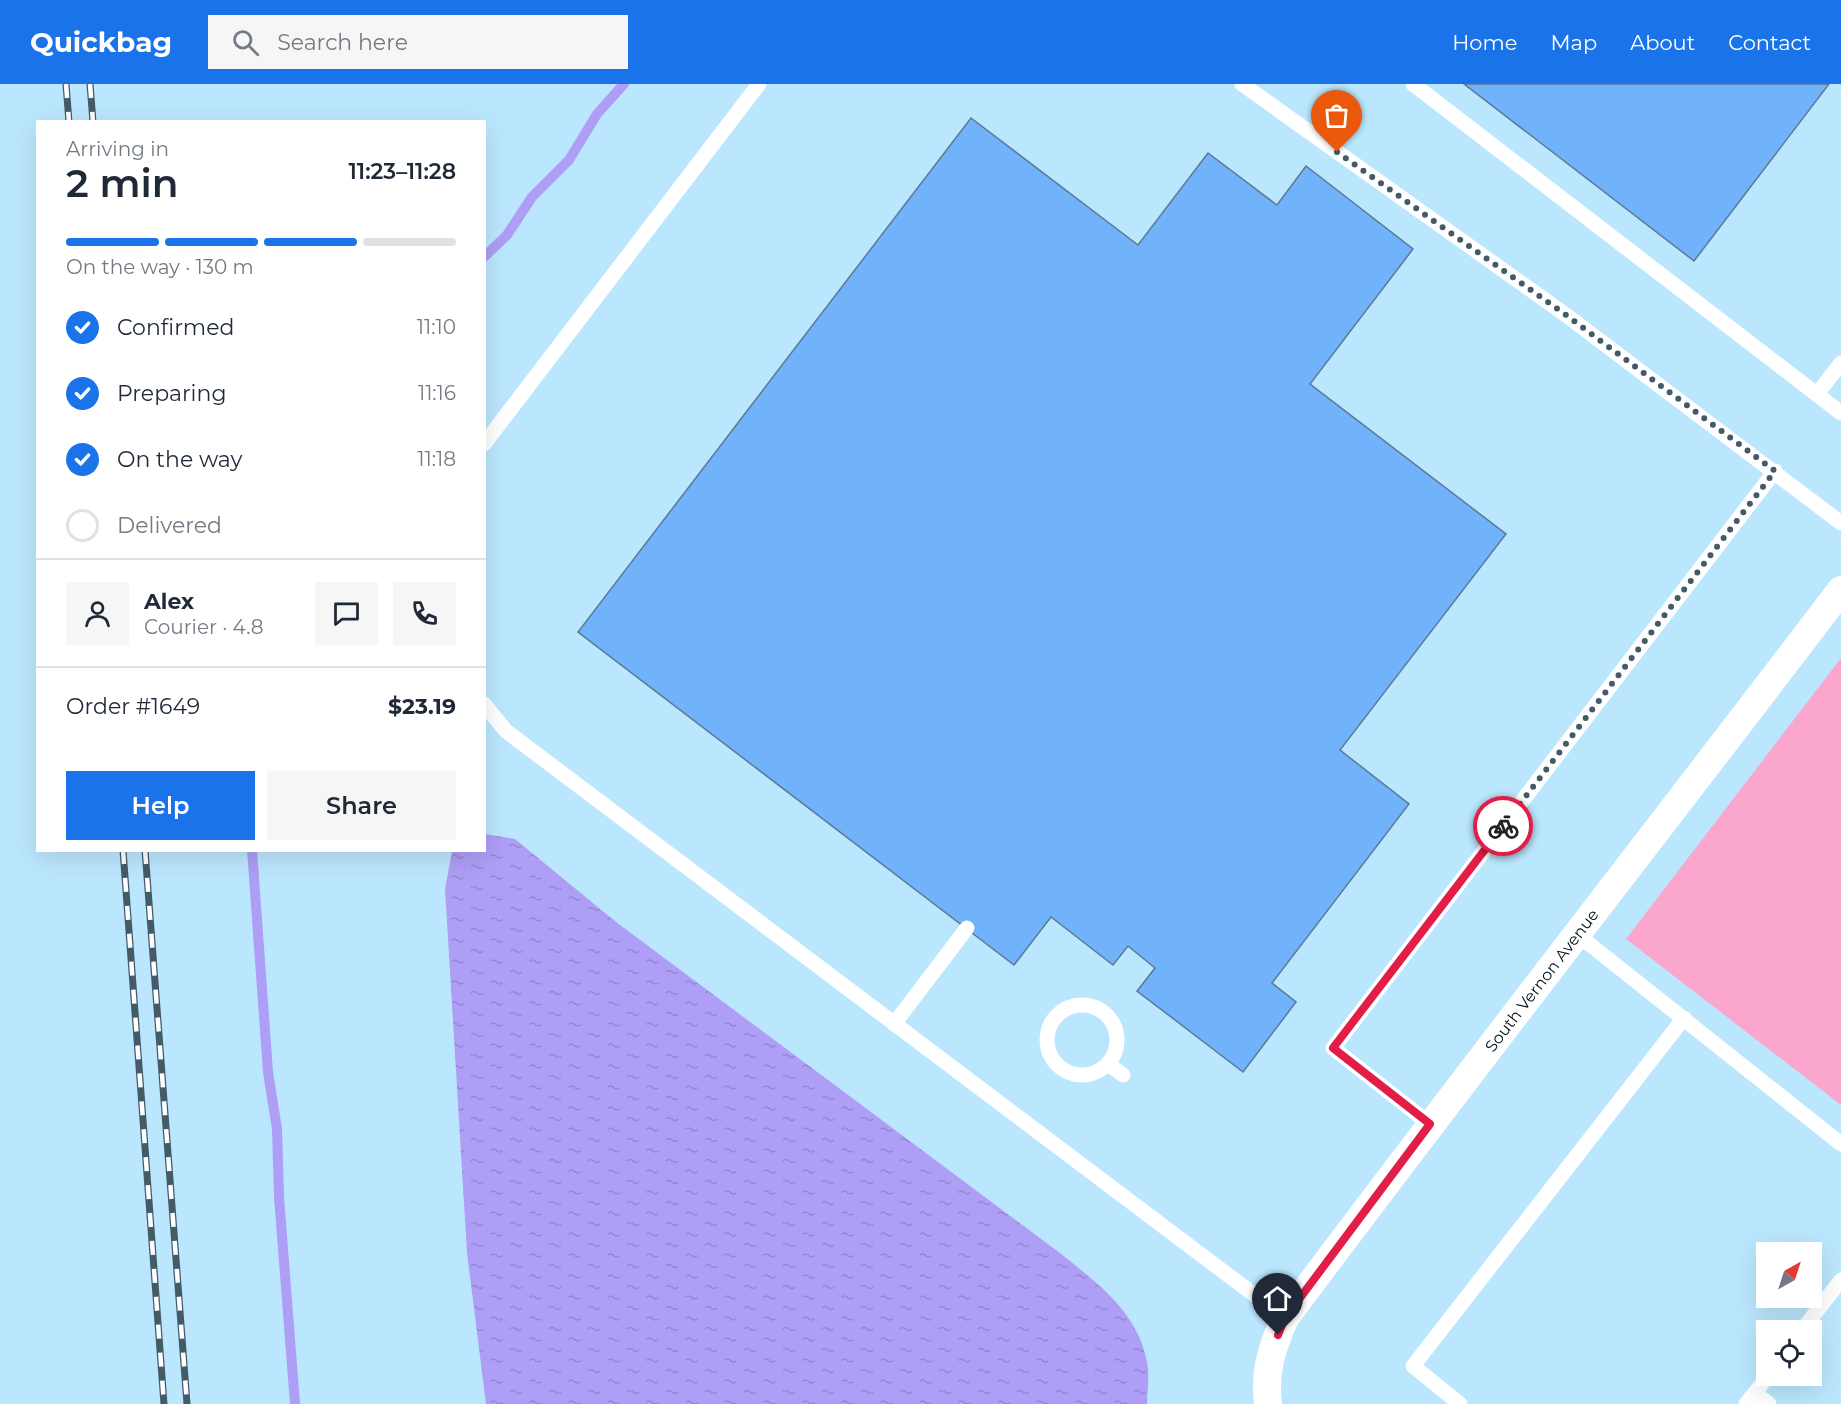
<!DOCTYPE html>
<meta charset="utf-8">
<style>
:root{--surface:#fff;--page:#f6f6f7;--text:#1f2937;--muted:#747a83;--line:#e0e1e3;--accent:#1a73e8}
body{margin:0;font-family:Montserrat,sans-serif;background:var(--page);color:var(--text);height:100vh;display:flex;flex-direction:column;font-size:22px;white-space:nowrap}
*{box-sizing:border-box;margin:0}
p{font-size:20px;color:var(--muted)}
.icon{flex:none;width:33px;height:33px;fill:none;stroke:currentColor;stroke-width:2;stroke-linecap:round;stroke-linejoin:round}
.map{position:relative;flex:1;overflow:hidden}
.sheet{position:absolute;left:36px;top:36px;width:450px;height:732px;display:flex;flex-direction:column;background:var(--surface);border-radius:0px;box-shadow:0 6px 24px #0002}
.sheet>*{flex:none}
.needle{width:39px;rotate:39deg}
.buttons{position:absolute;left:1756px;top:1158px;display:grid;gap:12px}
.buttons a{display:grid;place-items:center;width:66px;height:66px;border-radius:0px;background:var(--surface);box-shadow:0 6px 24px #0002;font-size:30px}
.pin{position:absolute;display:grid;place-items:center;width:51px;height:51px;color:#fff;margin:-62px -26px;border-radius:50% 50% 50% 0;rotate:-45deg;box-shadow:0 0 6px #0007}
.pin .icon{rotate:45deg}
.courier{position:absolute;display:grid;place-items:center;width:60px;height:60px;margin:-30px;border:4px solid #e11d48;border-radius:50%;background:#fff;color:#222;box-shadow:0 2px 8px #0007}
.overview em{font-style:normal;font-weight:600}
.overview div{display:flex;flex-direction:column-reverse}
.overview{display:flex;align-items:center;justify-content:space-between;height:102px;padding:0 30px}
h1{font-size:39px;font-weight:600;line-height:45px}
.bar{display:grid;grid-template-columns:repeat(4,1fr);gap:9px 6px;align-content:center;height:72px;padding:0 30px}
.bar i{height:8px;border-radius:4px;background:var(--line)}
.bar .current{background:var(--accent)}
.bar p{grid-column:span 4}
.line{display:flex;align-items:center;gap:15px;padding:0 30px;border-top:2px solid var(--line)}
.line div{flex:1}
.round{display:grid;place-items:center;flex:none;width:63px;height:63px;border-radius:0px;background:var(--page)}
ol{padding:0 30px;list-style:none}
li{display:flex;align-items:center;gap:18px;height:66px}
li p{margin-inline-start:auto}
li .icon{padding:6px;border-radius:50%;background:var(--accent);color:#fff;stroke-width:4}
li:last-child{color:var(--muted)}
li i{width:33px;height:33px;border:3px solid var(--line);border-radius:50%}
.cta{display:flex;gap:12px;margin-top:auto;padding:12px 30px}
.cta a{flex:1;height:69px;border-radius:0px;background:var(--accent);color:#fff;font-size:24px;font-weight:600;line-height:69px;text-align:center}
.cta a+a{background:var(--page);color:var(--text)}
header{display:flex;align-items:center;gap:36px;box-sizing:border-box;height:84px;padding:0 30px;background:var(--accent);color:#fff}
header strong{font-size:28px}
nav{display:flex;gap:33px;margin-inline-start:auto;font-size:21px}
.search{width:420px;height:54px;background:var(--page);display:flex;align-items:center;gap:15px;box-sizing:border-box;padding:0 21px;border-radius:0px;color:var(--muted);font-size:22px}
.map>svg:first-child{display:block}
.grass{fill:#fba7cd}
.water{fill:url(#water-ripples)}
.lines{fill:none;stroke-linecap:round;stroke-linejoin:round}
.stream{stroke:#ae9ef5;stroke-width:10}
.building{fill:#70b3fa;stroke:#5d7896;stroke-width:1.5}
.service{stroke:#fff;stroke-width:15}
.minor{stroke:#fff;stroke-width:28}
.rail-casing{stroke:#435b68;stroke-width:7}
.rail{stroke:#fff;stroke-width:4.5;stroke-dasharray:14;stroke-linecap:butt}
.done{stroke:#435b68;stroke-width:6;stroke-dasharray:0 10.8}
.route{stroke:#e11d48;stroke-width:8}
.labels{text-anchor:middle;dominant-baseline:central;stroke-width:6;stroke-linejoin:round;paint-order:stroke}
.street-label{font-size:16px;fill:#021018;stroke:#fff}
</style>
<header>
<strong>Quickbag</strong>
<div class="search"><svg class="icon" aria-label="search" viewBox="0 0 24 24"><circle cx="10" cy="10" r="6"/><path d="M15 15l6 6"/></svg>Search here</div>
<nav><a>Home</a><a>Map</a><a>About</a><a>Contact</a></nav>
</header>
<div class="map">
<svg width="1841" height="1320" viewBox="0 0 1841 1320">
<defs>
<pattern id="water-ripples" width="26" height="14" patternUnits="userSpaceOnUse" patternTransform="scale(1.5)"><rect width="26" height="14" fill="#ae9ef5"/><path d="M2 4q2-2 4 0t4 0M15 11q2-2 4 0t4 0" fill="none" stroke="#9487d1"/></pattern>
</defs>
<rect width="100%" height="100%" fill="#bbe7fe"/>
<polygon class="grass" points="1841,574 1841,1021 1626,855"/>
<path class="water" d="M 485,750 L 515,755 L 616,838 L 1060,1169 C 1097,1199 1138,1228 1147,1278 C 1150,1291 1147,1307 1147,1320 L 486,1320 L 467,1169 L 445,805 L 452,767 L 484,766 Z"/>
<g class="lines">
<g class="stream">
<polyline points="484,173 507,151 532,113 569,76 597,30 624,0"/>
<polyline points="252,766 268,988 277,1045 279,1113 295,1320"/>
</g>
</g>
<g class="building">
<polygon points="1464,0 1829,0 1694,177"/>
<polygon points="971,34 1138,161 1208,69 1277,121 1306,82 1413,165 1310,300 1506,450 1340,666 1409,720 1272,899 1296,918 1243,988 1137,907 1155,884 1128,862 1113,881 1051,833 1014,881 578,548"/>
</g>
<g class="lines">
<g class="service">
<polyline points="1242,0 1566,231 1841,439"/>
<polyline points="1413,0 1841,329"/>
<polyline points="1817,310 1841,279"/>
<polyline points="484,360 759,0"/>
<polyline points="484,620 506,647 1285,1234"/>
<polyline points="1578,851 1841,1060"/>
<circle cx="1082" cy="956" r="35"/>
<polyline points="894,940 967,844"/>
<polyline points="1108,980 1123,991"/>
<polyline points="1430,1040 1333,964 1775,387"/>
<polyline points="1802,1246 1841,1196"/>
<polyline points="1755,1309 1769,1320"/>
<polyline points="1460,1320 1413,1282 1684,934"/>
<polyline points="1746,1320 1768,1292"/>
</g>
<path class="minor" id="s1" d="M 1268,1320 C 1264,1287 1272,1263 1285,1234 C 1468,989 1656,749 1841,506"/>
<defs>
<g id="rail">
<polyline points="66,0 69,38"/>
<polyline points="90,0 93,38"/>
<polyline points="123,766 164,1320"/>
<polyline points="145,766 187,1320"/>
</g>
</defs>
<use href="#rail" class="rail-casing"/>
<use href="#rail" class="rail"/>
</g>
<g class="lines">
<polyline class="done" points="1337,68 1566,231 1775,387 1503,742"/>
<polyline class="route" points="1278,1251 1285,1234 1430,1040 1333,964 1503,742"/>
</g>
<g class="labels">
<g class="street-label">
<text stroke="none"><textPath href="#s1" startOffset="513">South Vernon Avenue</textPath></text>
</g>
</g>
</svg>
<div class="buttons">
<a><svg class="needle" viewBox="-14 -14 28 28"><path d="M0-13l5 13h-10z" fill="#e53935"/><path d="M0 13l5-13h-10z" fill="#747a83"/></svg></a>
<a><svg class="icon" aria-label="locate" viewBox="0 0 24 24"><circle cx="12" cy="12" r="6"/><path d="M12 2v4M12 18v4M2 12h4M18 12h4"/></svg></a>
</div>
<div class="pin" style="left:1337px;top:68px;background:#ea580c"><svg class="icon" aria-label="bag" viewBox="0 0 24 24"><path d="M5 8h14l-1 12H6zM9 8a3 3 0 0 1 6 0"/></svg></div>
<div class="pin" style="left:1278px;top:1251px;background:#1f2937"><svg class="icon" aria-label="home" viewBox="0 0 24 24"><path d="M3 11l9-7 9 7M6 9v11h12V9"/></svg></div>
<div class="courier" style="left:1503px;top:742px"><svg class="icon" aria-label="bike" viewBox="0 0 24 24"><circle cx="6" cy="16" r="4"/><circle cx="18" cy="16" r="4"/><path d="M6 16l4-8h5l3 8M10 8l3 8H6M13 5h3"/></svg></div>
<section class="sheet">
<div class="overview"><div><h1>2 min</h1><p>Arriving in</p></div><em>11:23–11:28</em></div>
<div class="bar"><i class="current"></i><i class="current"></i><i class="current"></i><i></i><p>On the way · 130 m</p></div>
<ol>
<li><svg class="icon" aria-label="check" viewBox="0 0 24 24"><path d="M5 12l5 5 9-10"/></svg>Confirmed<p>11:10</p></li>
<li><svg class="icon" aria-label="check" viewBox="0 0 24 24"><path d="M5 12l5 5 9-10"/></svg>Preparing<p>11:16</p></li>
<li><svg class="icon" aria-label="check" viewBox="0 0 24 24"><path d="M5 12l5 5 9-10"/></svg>On the way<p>11:18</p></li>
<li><i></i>Delivered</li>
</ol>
<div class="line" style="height:108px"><a class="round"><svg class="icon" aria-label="person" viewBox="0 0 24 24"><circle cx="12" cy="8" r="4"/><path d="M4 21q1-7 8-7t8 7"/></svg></a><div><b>Alex</b><p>Courier · 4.8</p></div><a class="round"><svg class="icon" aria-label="chat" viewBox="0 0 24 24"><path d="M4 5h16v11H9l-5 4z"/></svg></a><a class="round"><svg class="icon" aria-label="phone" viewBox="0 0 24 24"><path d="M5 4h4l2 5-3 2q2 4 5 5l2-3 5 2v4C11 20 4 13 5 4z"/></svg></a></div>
<div class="line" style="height:78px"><div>Order #1649</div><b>$23.19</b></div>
<div class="cta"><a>Help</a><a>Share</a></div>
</section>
</div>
